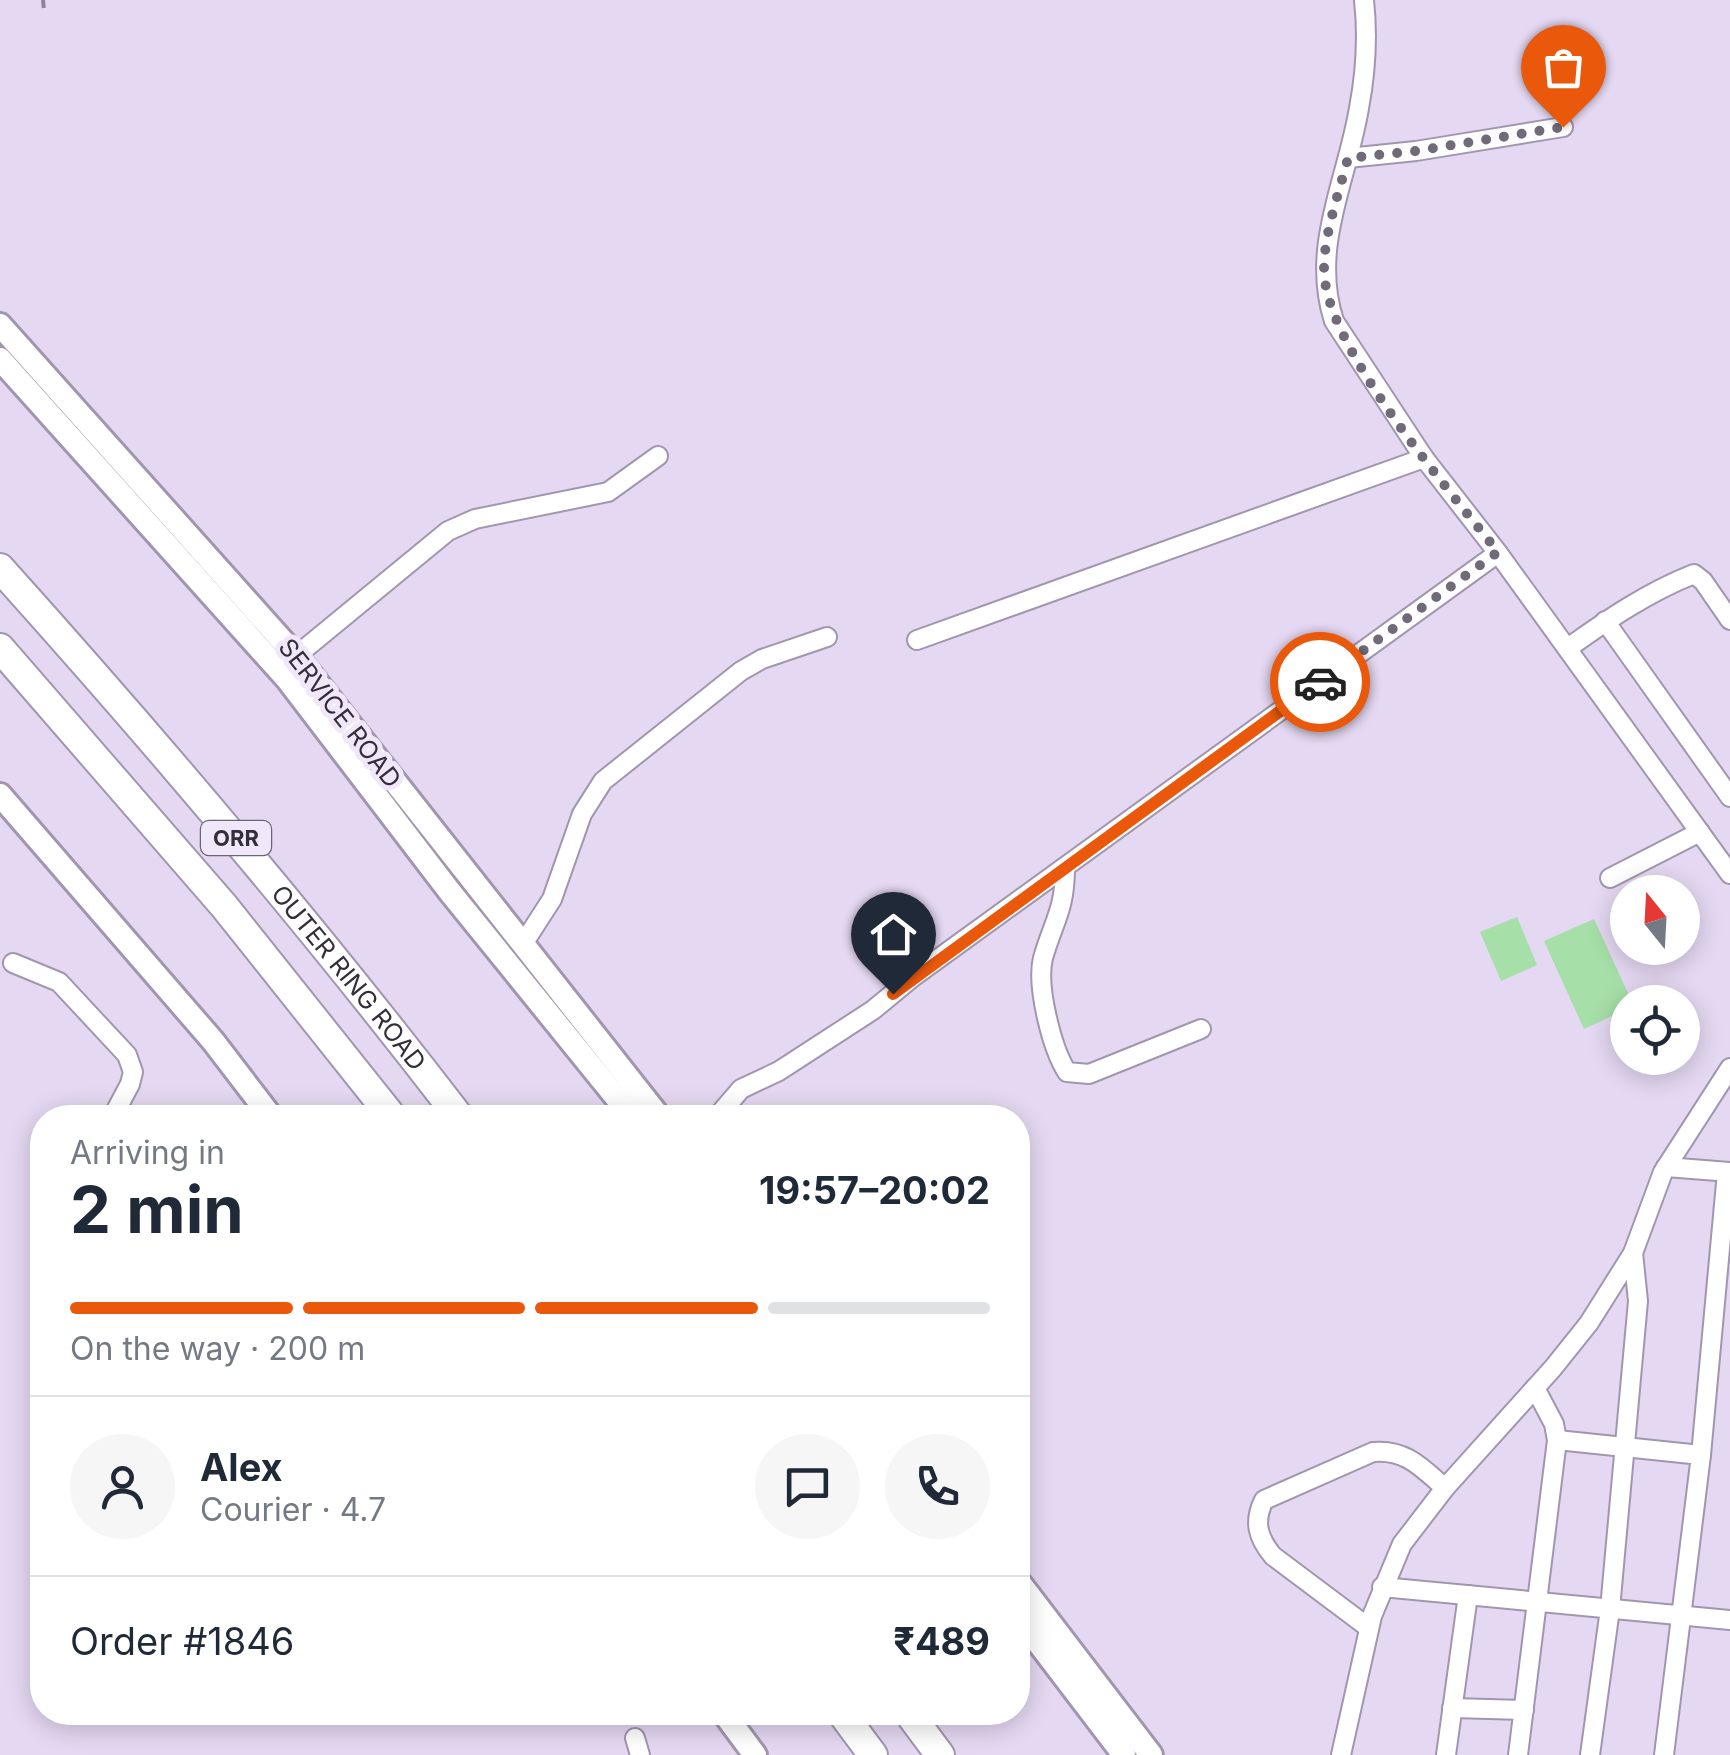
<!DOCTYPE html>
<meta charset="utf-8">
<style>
:root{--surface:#fff;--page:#f6f6f7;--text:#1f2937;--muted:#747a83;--line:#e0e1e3;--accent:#ea580c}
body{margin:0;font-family:Inter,sans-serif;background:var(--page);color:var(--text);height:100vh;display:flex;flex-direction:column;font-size:38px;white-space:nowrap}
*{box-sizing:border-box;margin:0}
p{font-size:32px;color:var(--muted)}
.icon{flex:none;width:55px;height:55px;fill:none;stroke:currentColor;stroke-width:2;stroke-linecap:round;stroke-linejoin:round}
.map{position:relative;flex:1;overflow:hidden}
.drawer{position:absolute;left:30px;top:1105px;width:1000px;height:620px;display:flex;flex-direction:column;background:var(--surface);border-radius:40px;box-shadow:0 5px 25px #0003}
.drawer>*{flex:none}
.needle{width:65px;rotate:342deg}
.fabs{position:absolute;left:1610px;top:875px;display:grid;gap:20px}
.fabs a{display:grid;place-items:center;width:90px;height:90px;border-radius:50%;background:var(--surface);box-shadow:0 5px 25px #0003;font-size:50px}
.pin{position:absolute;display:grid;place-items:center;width:85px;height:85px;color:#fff;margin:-102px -42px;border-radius:50% 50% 50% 0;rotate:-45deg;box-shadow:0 0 10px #0007}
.pin .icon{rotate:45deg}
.courier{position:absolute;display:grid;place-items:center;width:100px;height:100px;margin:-50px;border:8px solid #ea580c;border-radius:50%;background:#fff;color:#222;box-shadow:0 2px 12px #0007}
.overview em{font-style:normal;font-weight:700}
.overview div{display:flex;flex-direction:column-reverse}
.overview{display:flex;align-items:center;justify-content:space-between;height:170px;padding:0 40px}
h1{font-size:65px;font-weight:700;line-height:75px}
.bar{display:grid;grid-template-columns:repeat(4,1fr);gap:15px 10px;align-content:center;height:120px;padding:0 40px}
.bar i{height:12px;border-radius:8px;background:var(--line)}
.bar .current{background:var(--accent)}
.bar p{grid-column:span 4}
.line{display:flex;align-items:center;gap:25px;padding:0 40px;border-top:2px solid var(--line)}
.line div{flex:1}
.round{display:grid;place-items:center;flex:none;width:105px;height:105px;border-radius:52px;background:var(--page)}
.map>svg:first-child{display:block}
.green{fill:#a6dfa8}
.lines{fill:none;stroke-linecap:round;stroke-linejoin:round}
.minor-casing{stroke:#a296ae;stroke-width:22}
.major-casing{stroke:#a296ae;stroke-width:28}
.highway-casing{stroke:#a296ae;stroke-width:32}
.path{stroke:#8d8497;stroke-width:4;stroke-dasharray:8 5;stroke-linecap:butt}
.minor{stroke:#fff;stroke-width:18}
.major{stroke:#fff;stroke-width:22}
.highway{stroke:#fff;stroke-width:28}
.done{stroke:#716a79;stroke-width:10;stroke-dasharray:0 18}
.route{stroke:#ea580c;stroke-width:12}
.labels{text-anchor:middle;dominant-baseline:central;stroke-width:10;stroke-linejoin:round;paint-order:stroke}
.shield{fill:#f1e7fb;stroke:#6c6672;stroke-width:2.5}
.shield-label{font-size:22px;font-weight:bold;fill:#332e38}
.street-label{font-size:25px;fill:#332e38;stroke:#f1e7fb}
</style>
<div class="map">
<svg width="1730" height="1755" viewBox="0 0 1730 1755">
<rect width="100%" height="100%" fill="#e5d8f2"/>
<g class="green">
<polygon points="1517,917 1537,965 1501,981 1480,932"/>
<polygon points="1594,919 1632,1002 1628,1002 1627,1009 1584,1029 1544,941"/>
</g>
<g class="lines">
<defs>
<g id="minor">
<path d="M 1364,0 C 1368,37 1366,71 1359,108 C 1347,181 1310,247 1334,321 L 1424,458 L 1498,553 L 1730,874"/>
<polyline points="1348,158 1416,151 1563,127"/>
<polyline points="1605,621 1730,797"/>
<polyline points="917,640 1424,458"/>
<path d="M 1568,648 C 1607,620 1648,592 1694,574 L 1703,581 L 1730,620"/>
<polyline points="296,656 448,531 475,519 608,492 658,456"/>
<path d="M 1065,867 C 1065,910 1054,920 1043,958 C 1036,986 1052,1049 1067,1072 L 1089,1074 L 1201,1029"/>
<polyline points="1610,878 1700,832"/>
<polyline points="523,944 552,899 582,814 603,781 741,671 762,659 827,637"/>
<polyline points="13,963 59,982 127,1055 133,1072 130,1084 112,1118"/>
<polyline points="716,1118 741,1089 779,1071 873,1010 913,977 1498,553"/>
<polyline points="1666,1167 1730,1172"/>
<polyline points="1557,1440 1701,1455 1664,1755"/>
<polyline points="1701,1455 1727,1172"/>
<polyline points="1382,1587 1730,1620"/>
<path d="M 1369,1628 L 1273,1556 C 1258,1538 1253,1522 1264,1500 L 1373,1452 C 1406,1449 1422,1468 1445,1488"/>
<polyline points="1452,1708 1524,1710"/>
<polyline points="635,1738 640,1755"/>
<polyline points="1341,1755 1372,1616 1402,1544 1445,1488 1553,1368 1589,1323 1633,1253 1663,1172 1730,1068"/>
<polyline points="1446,1755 1468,1595"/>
<polyline points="1518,1755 1557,1440 1554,1424 1535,1388"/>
<polyline points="1590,1755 1610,1609 1638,1301 1633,1253"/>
</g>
<g id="major">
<polyline points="0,325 296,656 660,1118"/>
<polyline points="0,359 288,680 450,892 633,1118"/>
<polyline points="0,795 213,1041 272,1118"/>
<polyline points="1018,1581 1151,1755"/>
<polyline points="1018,1616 1124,1755"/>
<polyline points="723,1712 755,1755"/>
</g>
<g id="highway">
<path id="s1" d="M 0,568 C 160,746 314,928 460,1118"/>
<polyline points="0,648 224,906 393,1118"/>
<polyline points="841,1712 873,1755"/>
<polyline points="908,1712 940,1755"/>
</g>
</defs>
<use href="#minor" class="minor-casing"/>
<use href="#major" class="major-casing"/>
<use href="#highway" class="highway-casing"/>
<polyline class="path" points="43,0 44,10"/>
<use href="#minor" class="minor"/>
<use href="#major" class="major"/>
<use href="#highway" class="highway"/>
</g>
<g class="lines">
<path class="done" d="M 1320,682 L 1498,552 C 1449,490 1325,347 1324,270 C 1324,233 1339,193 1348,158 L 1416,151 L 1563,127"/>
<polyline class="route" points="893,994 1320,682"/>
</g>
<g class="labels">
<rect class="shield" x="201" y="821" width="70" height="34" rx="8"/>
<g class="shield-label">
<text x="236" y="838">ORR</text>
</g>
<g class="street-label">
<text transform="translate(340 713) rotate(52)">SERVICE ROAD</text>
<text stroke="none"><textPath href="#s1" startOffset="538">OUTER RING ROAD</textPath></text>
</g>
</g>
</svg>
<div class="fabs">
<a><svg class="needle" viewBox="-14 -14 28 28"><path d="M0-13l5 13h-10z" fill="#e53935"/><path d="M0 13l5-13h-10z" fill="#747a83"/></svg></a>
<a><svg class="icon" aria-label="locate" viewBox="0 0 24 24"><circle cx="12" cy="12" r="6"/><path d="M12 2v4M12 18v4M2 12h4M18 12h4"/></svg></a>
</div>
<div class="pin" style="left:1563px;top:127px;background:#ea580c"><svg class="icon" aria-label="bag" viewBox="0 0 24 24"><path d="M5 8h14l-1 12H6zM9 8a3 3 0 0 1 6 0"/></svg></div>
<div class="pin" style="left:893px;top:994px;background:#1f2937"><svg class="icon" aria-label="home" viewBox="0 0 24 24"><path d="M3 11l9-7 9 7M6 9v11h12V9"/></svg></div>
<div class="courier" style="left:1320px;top:682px"><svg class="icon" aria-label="car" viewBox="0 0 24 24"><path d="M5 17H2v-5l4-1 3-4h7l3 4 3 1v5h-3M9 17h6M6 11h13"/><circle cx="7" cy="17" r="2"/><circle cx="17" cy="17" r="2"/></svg></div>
<section class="drawer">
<div class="overview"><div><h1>2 min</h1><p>Arriving in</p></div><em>19:57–20:02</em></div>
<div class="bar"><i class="current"></i><i class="current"></i><i class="current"></i><i></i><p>On the way · 200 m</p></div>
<div class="line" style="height:180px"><a class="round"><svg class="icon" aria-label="person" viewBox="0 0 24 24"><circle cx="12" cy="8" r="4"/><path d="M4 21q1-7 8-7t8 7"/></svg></a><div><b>Alex</b><p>Courier · 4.7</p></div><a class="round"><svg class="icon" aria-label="chat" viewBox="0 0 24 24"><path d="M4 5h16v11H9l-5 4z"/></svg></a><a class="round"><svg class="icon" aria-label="phone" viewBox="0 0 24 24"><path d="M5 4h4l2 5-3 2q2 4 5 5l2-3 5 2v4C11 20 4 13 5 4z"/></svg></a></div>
<div class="line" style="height:130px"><div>Order #1846</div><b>₹489</b></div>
</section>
</div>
